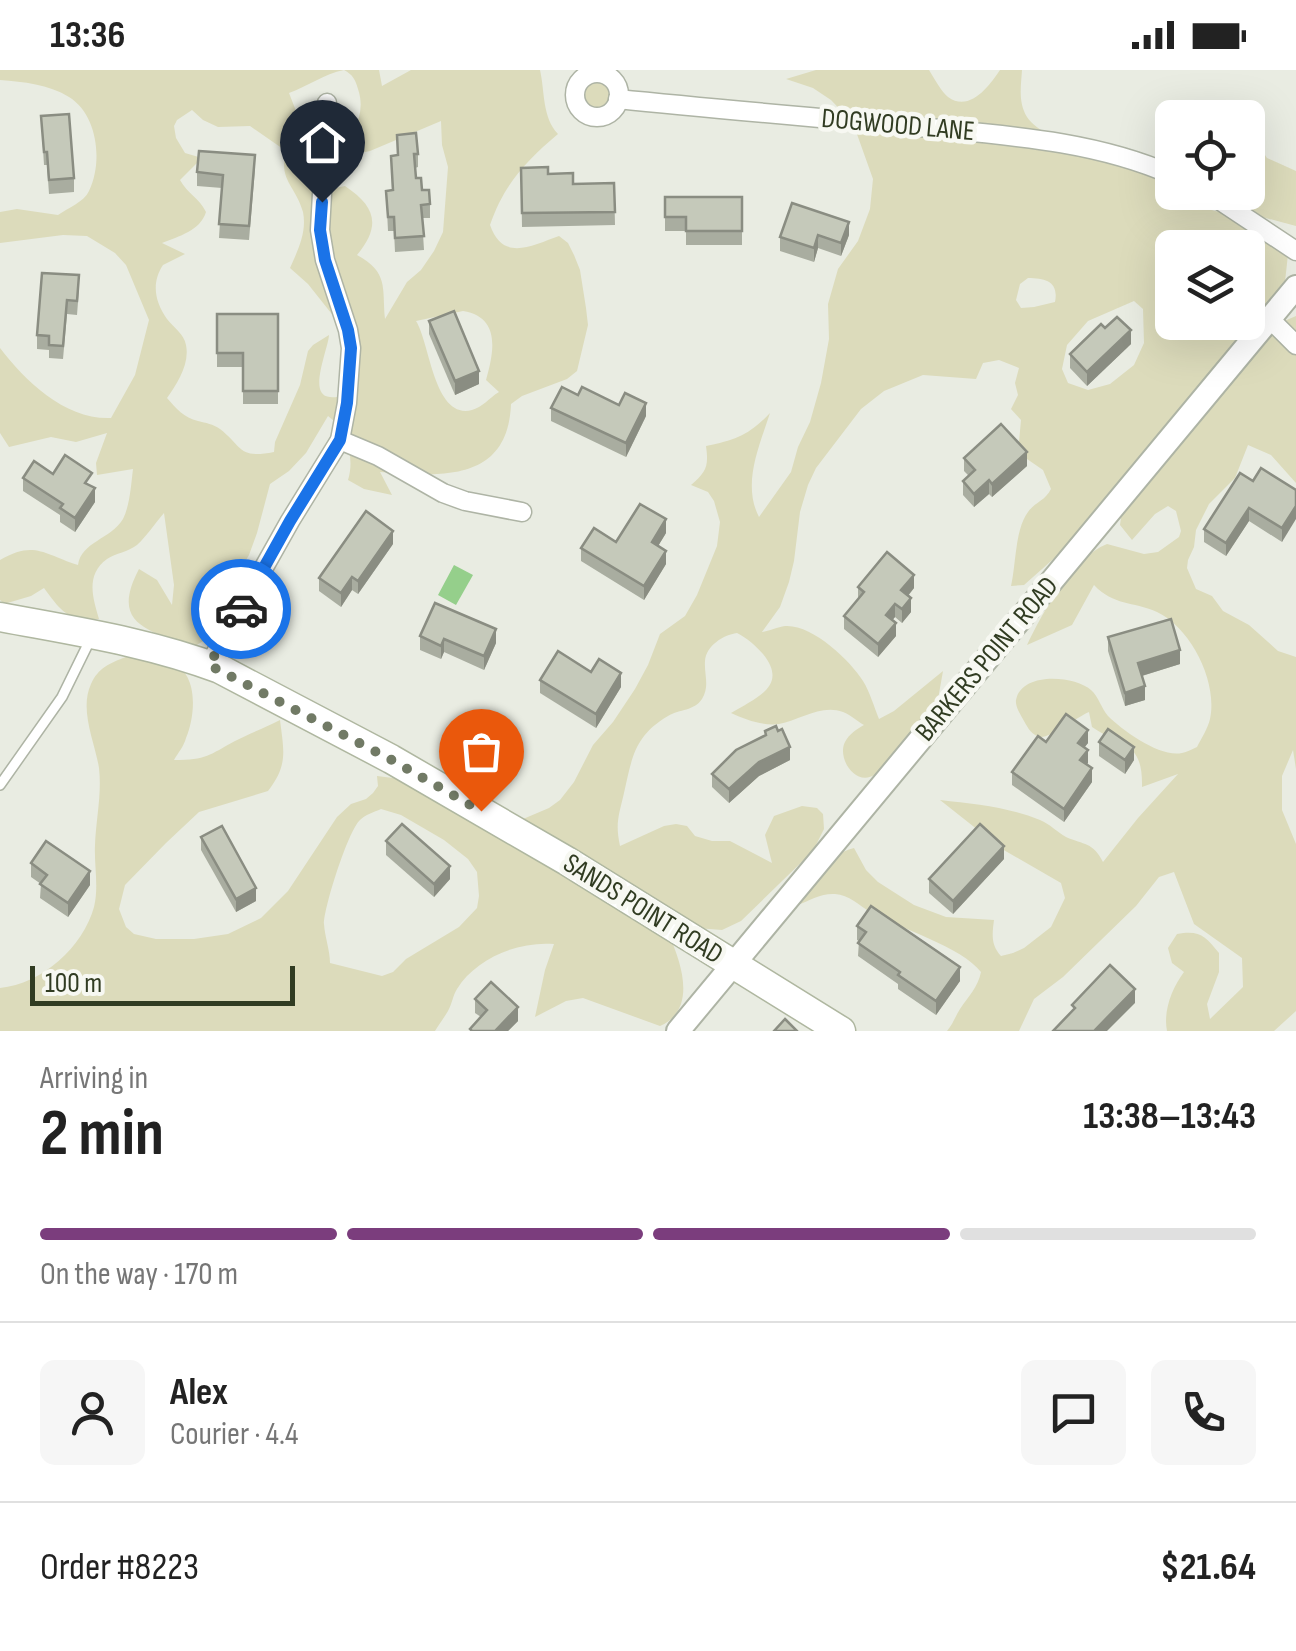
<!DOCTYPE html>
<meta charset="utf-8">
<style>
:root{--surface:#fff;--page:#f6f6f6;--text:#222;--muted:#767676;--line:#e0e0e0;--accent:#7b3d7d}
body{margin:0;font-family:"Sofia Sans Condensed",sans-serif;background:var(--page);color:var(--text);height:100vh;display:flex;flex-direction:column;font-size:38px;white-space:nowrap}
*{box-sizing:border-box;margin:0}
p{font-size:32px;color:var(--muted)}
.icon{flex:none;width:55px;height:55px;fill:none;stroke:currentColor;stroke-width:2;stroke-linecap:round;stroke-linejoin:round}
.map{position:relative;height:961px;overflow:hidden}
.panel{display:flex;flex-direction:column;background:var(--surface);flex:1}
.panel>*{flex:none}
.fabs{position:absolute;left:1155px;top:30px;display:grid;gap:20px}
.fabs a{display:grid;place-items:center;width:110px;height:110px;border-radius:15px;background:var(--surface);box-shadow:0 10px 40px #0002;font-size:50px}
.scale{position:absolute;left:30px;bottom:25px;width:265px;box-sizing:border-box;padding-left:10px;border:5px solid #313c22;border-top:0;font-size:28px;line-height:35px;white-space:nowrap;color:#313c22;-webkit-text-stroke:8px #f7f8f2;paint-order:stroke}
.pin{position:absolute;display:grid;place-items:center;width:85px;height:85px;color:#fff;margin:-102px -42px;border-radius:50% 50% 50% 0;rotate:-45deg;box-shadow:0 0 10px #0007}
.pin .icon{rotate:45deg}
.courier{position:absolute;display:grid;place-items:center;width:100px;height:100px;margin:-50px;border:8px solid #1a73e8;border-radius:50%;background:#fff;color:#222;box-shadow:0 2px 12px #0007}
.summary em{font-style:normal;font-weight:700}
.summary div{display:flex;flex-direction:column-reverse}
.summary{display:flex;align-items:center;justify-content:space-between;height:170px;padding:0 40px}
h1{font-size:65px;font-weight:700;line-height:75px}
.bar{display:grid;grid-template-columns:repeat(4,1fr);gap:15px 10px;align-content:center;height:120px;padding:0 40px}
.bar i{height:12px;border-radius:8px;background:var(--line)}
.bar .current{background:var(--accent)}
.bar p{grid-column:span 4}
.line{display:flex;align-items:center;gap:25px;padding:0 40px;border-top:2px solid var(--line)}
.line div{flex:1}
.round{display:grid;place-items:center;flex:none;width:105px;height:105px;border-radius:15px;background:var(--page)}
.status{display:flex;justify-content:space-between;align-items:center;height:70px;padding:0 50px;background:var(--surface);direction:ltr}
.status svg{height:28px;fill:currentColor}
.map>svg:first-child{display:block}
.green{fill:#dcdbbb;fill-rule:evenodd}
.water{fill:#95cf8b}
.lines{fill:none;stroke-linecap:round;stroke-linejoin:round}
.service-casing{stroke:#aeb4a5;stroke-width:12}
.minor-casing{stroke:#aeb4a5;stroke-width:21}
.tertiary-casing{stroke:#aeb4a5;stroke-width:26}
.secondary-casing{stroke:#afb7a0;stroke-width:31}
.service{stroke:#fff;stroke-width:9}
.minor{stroke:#fff;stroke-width:18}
.tertiary{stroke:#fff;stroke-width:22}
.secondary{stroke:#fff;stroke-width:28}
.wall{fill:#a9ada0}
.shaded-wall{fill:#8a8d82}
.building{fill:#c5c9ba;stroke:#8a8d82;stroke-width:2.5}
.done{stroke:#717a65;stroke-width:10;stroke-dasharray:0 18}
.route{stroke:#1a73e8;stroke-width:12}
.labels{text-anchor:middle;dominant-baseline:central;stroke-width:9;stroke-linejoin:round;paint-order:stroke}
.street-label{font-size:28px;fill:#313c22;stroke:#f7f8f2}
</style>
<div class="status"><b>13:36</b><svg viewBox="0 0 49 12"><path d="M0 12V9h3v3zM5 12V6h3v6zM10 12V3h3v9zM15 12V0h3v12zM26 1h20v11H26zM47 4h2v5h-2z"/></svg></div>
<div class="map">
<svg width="1296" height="961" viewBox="0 0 1296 961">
<rect width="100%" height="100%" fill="#e9ece2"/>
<g class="green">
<path d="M 0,0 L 379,0 L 382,16 L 411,0 L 540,0 C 545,22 542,47 558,64 C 526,91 504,114 490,155 C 503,192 531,176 559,166 L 568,173 L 574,185 L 580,200 L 586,238 L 588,255 L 577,301 L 567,309 L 522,326 L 511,334 C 508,414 438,406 380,402 L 392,425 L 364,419 L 348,410 C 355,388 347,360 328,346 L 306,383 L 289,401 L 270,414 L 257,463 L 249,485 L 232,514 L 225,546 L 216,563 L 192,578 C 150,559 109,556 139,499 L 157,510 L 172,535 L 174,515 L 164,443 C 155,453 147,466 137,475 C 128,482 116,483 107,489 C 85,505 93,528 99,549 C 68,552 61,541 44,518 L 31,526 L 4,534 L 0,530 L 0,490 C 34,470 44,484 78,495 C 81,472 111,469 123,449 C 130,435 131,415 133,399 L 97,405 L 96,393 L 107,363 L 76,372 L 51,367 L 9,377 L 0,363 L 0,278 C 26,312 66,350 111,348 L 135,305 L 149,250 L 126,195 L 115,183 L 87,166 L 63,165 L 0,173 L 0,142 L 17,139 L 58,145 C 68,138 84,132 89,121 C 103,92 98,45 69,27 C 48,14 24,12 0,10 ZM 344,0 C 353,5 355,9 358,19 C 366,43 355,62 339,79 L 360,83 L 370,81 L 441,51 L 442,75 L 448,97 L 443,162 L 434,181 L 421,200 L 407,212 L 385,249 C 382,217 389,203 357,185 C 382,155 375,136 345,116 L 331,119 L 317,129 L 317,94 L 306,80 L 317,75 L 309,62 L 294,53 L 296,41 L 289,23 C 308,16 324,4 344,0 ZM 192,40 L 203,50 L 218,57 L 250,56 L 286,81 C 278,110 296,116 303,142 C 307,162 298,180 290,198 L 308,214 L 331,243 L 354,262 L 341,292 L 345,320 C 339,326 339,328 330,327 C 307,326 328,280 329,265 L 313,275 L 308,281 L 300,315 L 275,372 L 274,382 C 238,389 243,377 220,359 C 213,354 206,353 198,351 C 184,348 176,338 167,328 C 177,314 190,294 186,275 C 184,264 174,258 167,249 C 155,232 151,213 163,195 L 185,184 L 162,173 C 179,166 200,161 206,142 C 200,129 187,123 180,110 L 202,88 L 185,83 L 176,68 L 174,56 L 177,50 ZM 463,241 C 501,247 494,282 486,310 L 499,322 C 489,328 483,337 472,340 C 434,350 430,273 416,251 Z"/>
<path d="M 816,0 L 929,0 C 934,8 941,21 948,27 C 970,43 990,15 1000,0 L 1022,0 C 1021,17 1018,32 1027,47 C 1044,74 1140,101 1172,113 L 1172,122 L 1189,123 L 1204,138 L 1234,146 L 1253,145 L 1234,123 L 1248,122 L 1248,60 L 1267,88 L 1296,101 L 1296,156 L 1262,147 L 1272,172 L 1288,184 L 1285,212 L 1263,247 L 1275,255 L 1296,246 L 1296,413 L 1271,385 L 1248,375 L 1235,408 L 1209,434 L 1196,460 L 1194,477 L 1188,490 L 1187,498 L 1196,519 L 1212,526 L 1223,541 L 1249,555 L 1278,581 L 1296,587 L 1296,699 L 1293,680 L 1282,706 L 1282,740 L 1296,774 L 1296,941 L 1274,961 L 1167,961 C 1163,941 1172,918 1184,902 L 1172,893 L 1168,878 L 1177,864 C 1200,860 1205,866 1219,883 L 1219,902 L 1207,934 L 1210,949 L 1243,917 L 1242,888 L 1194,854 L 1174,802 L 1159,807 L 1136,836 L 1063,907 L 1034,929 L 1019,961 L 947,961 C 953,954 955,947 960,939 C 968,927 978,917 981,902 C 962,877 899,858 870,842 C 859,835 849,825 835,824 C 822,823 810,830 798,835 C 811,811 826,785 854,778 L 866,800 L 878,812 L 914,835 L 946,847 L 994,850 C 992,865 991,875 1001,886 L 1013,883 L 1024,878 L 1051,857 L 1065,828 L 1061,813 L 1002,779 L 940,730 C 975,734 1008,737 1040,750 C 1050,754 1057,762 1066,767 C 1084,775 1093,772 1103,792 L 1138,748 L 1178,704 L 1142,717 C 1143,670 1121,677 1092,657 L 1089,642 C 1077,647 1052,667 1041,667 C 1032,666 1028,658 1024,651 C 1021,645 1015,637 1016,630 C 1022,601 1075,606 1091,620 C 1099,627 1101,638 1108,646 C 1123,661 1161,688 1182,683 C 1187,682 1192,679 1197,677 C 1201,669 1208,658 1210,649 C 1218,612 1191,558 1157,542 C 1132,531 1114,536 1094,515 L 1072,555 L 1027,575 C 1043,542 1072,488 1107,474 L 1144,484 L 1158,482 L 1179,467 L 1181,461 L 1176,441 L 1168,436 L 1155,444 L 1132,470 L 1120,455 L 1122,441 L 1136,398 L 1110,421 L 1093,443 L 1076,474 L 1059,484 L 1024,515 L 1011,516 C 1016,495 1015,459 1028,442 C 1035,432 1045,431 1051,419 L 1043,400 L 1027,389 L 1019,372 L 1021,350 L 1011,339 L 1018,325 L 1015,313 L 1019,298 L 999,290 L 983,293 L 976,309 L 923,305 L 884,321 L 861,339 L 816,398 L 808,415 L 800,442 L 794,491 L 789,512 L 780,537 L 762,562 C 769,561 778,557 785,556 C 812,554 850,590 863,611 C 870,622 874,637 879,649 L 894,641 L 943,601 L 937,635 L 887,691 C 864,730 835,691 845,672 C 849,664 857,659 864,655 C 857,651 851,645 843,642 C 821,634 800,650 779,654 C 763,656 746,650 731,643 C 756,628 789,616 763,584 C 755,575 747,568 737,563 C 723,565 706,576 705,591 C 704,605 710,616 702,629 C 694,641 680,639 668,646 C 634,666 632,688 624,723 C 619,745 615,753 620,776 L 664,756 L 676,754 L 687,756 L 695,766 L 712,771 L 730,771 L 772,793 L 765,765 L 774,746 L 802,736 L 817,738 L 823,744 L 824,759 L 813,781 L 741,851 L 722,860 L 697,858 L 675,847 L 665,834 L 647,829 L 516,752 L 549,738 L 560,730 L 574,712 L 593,675 L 613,652 L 635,619 L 648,595 L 660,564 L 685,546 L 697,525 L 717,476 L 720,452 L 714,431 L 708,422 L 691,415 C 706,402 709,397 706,376 C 736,370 749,365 770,343 C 759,377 742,414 759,447 L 791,402 L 798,377 L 810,352 L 821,313 L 829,269 L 828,234 L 838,199 L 858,171 L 870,139 L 873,109 L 853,53 L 831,30 L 813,18 L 786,9 ZM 1172,178 L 1248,178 L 1248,252 L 1172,252 ZM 1028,208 C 1046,208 1059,212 1055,232 L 1034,237 L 1021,238 L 1016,230 L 1020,214 ZM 1134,231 L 1143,239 L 1144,273 L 1134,295 L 1110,314 L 1088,320 L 1068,313 L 1062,299 L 1067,275 L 1088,251 Z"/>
<circle cx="597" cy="25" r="16"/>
<path d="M 126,587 C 141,590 161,587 174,594 C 199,606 195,647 186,668 C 184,676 178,683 174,690 C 207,690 209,685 235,671 C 250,663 265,658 280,650 C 284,682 288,695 268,721 L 199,742 L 166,773 L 125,815 L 119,839 L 126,857 L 134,864 L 156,869 L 194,869 L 228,864 L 261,848 L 288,821 L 337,747 L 351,734 L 366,729 L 373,723 L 378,716 L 377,706 L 401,709 L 669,865 C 682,894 697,940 660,956 L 583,928 L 566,931 L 535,947 L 545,900 L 554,874 C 519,871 476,888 457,919 C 453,925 452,934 448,941 C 444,948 439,954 435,961 L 0,961 L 0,918 C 42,914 83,877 94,837 C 99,817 94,795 95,775 C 96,749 102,724 99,698 C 95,672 79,640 91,614 C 98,598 110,593 126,587 ZM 381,739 L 401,745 L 444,770 L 468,789 L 477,802 L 479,826 L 477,838 L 459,857 L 406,889 L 393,902 L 382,906 L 330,893 C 330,880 325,868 324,854 C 324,837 348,761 360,750 C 365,745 374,742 381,739 Z"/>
</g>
<polygon class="water" points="454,495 473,505 456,535 438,525"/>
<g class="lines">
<defs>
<polyline id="service" points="0,715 62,627 91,568"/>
<g id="minor">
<circle cx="597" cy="25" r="22"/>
<path d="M 618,29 C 715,39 812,47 909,56 C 998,65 1091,69 1172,105"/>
<polyline points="1207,122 1296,181"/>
<polyline points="1270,249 1296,275"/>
<polyline points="340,370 378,386 443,423 465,431 522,442"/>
<polyline points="209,595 290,451 340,370 347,333 351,278 348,260 325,190 320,160 327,33"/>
</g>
<polyline id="tertiary" points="678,961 1296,217"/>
<path id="secondary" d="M 0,547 C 74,561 149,572 220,599 L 391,689 L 567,791 L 841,961"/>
</defs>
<use href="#service" class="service-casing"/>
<use href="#minor" class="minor-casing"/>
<use href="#tertiary" class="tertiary-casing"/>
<use href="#secondary" class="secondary-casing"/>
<use href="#service" class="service"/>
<use href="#minor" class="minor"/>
<use href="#tertiary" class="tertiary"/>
<use href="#secondary" class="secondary"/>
</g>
<g class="wall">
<polygon points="41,46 74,108 74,122 49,124 47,95 44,95"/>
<polygon points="397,65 418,84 418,97 415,98 416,108 430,134 430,148 422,148 424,180 395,182 394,161 388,161 386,121 392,120 391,86 397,85"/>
<polygon points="521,98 548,104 573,114 614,113 615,155 522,157"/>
<polygon points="255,99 249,170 219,168 222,118 197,116 197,102"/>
<polygon points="665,127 742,127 742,175 686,175 686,161 665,161"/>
<polygon points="792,133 849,165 841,186 818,178 814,192 780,181 780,167"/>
<polygon points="79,219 77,245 67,244 63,289 49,288 49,280 37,279 37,265"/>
<polygon points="217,244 278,244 278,334 243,334 243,297 217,297"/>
<polygon points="429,251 479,314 455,325 429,264"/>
<polygon points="1105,258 1131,274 1087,316 1070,298 1070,284"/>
<polygon points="578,325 619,335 646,346 626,387 551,351 551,338"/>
<polygon points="964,388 1027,396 992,427 989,424 974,437 963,425 963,411 969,406 964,401"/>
<polygon points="53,404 92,417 95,432 75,462 60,452 60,445 23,421 23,408"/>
<polygon points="1253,411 1296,420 1282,472 1249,451 1226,486 1204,472 1204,459"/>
<polygon points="666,463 658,476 666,494 644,530 581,491 581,478"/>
<polygon points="393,474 358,524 352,520 341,537 319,521 319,508"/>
<polygon points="858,517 914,518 908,526 911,542 902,553 895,547 892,550 896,566 878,587 844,559 844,546 858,529"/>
<polygon points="420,566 496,573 484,600 444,582 441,589 420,580"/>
<polygon points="1108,567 1180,594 1142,606 1145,630 1125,636 1108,581"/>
<polygon points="540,610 621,617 596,658 540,623"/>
<polygon points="765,661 790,690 759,706 729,733 712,717 712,704 765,666"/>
<polygon points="1046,672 1088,673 1084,677 1087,695 1092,712 1064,752 1012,715 1012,702"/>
<polygon points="1099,672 1134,690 1125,704 1099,686"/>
<polygon points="201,767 256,831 236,842 201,780"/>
<polygon points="386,771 450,809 434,827 386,785"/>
<polygon points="1004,789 953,844 929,823 929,809"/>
<polygon points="31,793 90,815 68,847 40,828 41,814 31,807"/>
<polygon points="857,856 960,911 936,945 898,919 898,914 858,886 859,871 857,870"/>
<polygon points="475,929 518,951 508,961 470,961 481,947 475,943"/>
</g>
<g class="shaded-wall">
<polygon points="849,152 849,165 841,186 841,173"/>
<polygon points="818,165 818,178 814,192 814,178"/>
<polygon points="1131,260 1131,274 1087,316 1087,302"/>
<polygon points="479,301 479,314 455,325 455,311"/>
<polygon points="646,333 646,346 626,387 626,373"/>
<polygon points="1027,382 1027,396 992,427 992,414"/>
<polygon points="989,410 989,424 974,437 974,424"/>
<polygon points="95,418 95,432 75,462 75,448"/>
<polygon points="1296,436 1296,449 1282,472 1282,458"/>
<polygon points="1249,438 1249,451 1226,486 1226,473"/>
<polygon points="666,449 666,463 652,486 652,472"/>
<polygon points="393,461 393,474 358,524 358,511"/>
<polygon points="666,481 666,494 644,530 644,516"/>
<polygon points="914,505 914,518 901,534 901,520"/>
<polygon points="352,507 352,520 341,537 341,523"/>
<polygon points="911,528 911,542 902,553 902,539"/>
<polygon points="895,534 895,547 886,558 886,545"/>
<polygon points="896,553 896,566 878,587 878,574"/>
<polygon points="496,559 496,573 484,600 484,586"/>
<polygon points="444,569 444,582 441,589 441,576"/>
<polygon points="1180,580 1180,594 1138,607 1138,593"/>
<polygon points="621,603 621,617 596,658 596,644"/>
<polygon points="1145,616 1145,630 1125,636 1125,623"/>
<polygon points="1088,660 1088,673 1078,686 1078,673"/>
<polygon points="790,677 790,690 759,706 729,733 729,719 759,692"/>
<polygon points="1134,677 1134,690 1125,704 1125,690"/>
<polygon points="1088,680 1088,693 1080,704 1080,690"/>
<polygon points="1092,698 1092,712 1064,752 1064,739"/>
<polygon points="1004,776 1004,789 953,844 953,831"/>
<polygon points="450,796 450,809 434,827 434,814"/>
<polygon points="90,801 90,815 68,847 68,833"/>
<polygon points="256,818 256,831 236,842 236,829"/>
<polygon points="960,897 960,911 936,945 936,931"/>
<polygon points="1135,919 1135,933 1107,961 1094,961"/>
<polygon points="518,937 518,951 508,961 495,961"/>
</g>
<g class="building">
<polygon points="69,44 74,108 49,110 47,82 44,82 41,46"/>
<polygon points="416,63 418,84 414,84 416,108 421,108 422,120 429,120 430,134 421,135 424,166 395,168 394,147 388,147 386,121 393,120 391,86 398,85 397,65"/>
<polygon points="199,81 255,85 249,156 219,154 223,105 197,102"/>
<polygon points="548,97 548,104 573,103 573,114 614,113 615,142 522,143 521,98"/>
<polygon points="665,127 742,127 742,161 686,161 686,147 665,147"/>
<polygon points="792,133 849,152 841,173 818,165 814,178 780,167"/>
<polygon points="42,203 79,205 77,231 67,230 63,276 49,275 49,266 37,265"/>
<polygon points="454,241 479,301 455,311 429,251"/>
<polygon points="217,244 278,244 278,321 243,321 243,283 217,283"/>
<polygon points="1117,247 1131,260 1087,302 1070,284 1101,254 1105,258"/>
<polygon points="562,317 578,325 582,317 619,335 625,323 646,333 626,373 551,338"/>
<polygon points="1001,354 1027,382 992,414 989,410 974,424 963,411 975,400 964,388"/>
<polygon points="65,385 92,403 85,413 95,418 75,448 60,438 63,434 23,408 34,391 53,404"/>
<polygon points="1261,398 1296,420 1296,436 1282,458 1249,438 1226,473 1204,459 1240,403 1253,411"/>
<polygon points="640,434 666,449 652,472 666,481 644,516 581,478 594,458 616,472"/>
<polygon points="366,441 393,461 358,511 352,507 341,523 319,508"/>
<polygon points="887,482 914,505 901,520 911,528 902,539 895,534 886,545 896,553 878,574 844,546 864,522 858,517"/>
<polygon points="435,533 496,559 484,586 444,569 441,576 420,566"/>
<polygon points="1171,549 1180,580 1138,593 1145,616 1125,623 1108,567"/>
<polygon points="558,581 591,602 599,589 621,603 596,644 540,610"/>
<polygon points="1066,644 1088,660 1078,673 1088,680 1080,690 1092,698 1064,739 1012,702 1038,666 1046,672"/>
<polygon points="776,656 778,661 782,659 790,677 759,692 729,719 712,704 736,680 766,665 765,661"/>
<polygon points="1108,659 1134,677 1125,690 1099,672"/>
<polygon points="402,754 450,796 434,814 386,771"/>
<polygon points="980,754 1004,776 953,831 929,809"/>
<polygon points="222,756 256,818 236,829 201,767"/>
<polygon points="46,771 90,801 68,833 40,814 47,805 31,793"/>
<polygon points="871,836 960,897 936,931 898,905 900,902 858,873 866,862 857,856"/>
<polygon points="1110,895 1135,919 1094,961 1053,961 1075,938 1072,935"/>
<polygon points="491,912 518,937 495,961 472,961 470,959 487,940 475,929"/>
<polygon points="785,949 797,961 774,961"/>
</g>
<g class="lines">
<polyline class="done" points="241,539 209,595 390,689 481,741"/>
<polyline class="route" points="241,539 290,451 340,370 347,333 351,278 348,260 325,190 320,160 322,132"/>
</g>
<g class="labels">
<g class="street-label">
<text transform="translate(898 55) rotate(5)">DOGWOOD LANE</text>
<text transform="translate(987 589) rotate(-50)">BARKERS POINT ROAD</text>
<text transform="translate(643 839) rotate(32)">SANDS POINT ROAD</text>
</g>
</g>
</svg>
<div class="fabs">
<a><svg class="icon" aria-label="locate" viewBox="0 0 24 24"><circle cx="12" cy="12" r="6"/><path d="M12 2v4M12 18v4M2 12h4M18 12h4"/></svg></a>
<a><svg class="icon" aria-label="layers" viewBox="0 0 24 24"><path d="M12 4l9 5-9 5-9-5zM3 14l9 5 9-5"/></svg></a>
</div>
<div class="scale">100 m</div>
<div class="pin" style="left:481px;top:741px;background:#ea580c"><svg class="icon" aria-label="bag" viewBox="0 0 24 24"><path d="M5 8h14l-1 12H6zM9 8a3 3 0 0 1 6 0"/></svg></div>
<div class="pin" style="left:322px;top:132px;background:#1f2937"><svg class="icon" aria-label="home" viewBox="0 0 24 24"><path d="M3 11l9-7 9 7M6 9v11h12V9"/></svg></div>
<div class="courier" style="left:241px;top:539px"><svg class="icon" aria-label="car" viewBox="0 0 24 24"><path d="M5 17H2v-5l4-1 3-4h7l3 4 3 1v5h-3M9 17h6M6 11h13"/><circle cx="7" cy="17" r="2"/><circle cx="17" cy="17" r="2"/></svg></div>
</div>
<section class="panel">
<div class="summary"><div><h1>2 min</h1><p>Arriving in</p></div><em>13:38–13:43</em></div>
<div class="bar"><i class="current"></i><i class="current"></i><i class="current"></i><i></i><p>On the way · 170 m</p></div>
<div class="line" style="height:180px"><a class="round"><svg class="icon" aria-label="person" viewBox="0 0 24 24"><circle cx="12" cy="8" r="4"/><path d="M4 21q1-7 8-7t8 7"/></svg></a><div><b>Alex</b><p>Courier · 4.4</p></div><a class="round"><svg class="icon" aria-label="chat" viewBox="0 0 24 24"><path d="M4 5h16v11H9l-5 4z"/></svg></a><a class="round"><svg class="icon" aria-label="phone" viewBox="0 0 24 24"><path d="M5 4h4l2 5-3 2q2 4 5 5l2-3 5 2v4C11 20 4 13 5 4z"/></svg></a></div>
<div class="line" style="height:130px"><div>Order #8223</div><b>$21.64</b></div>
</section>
